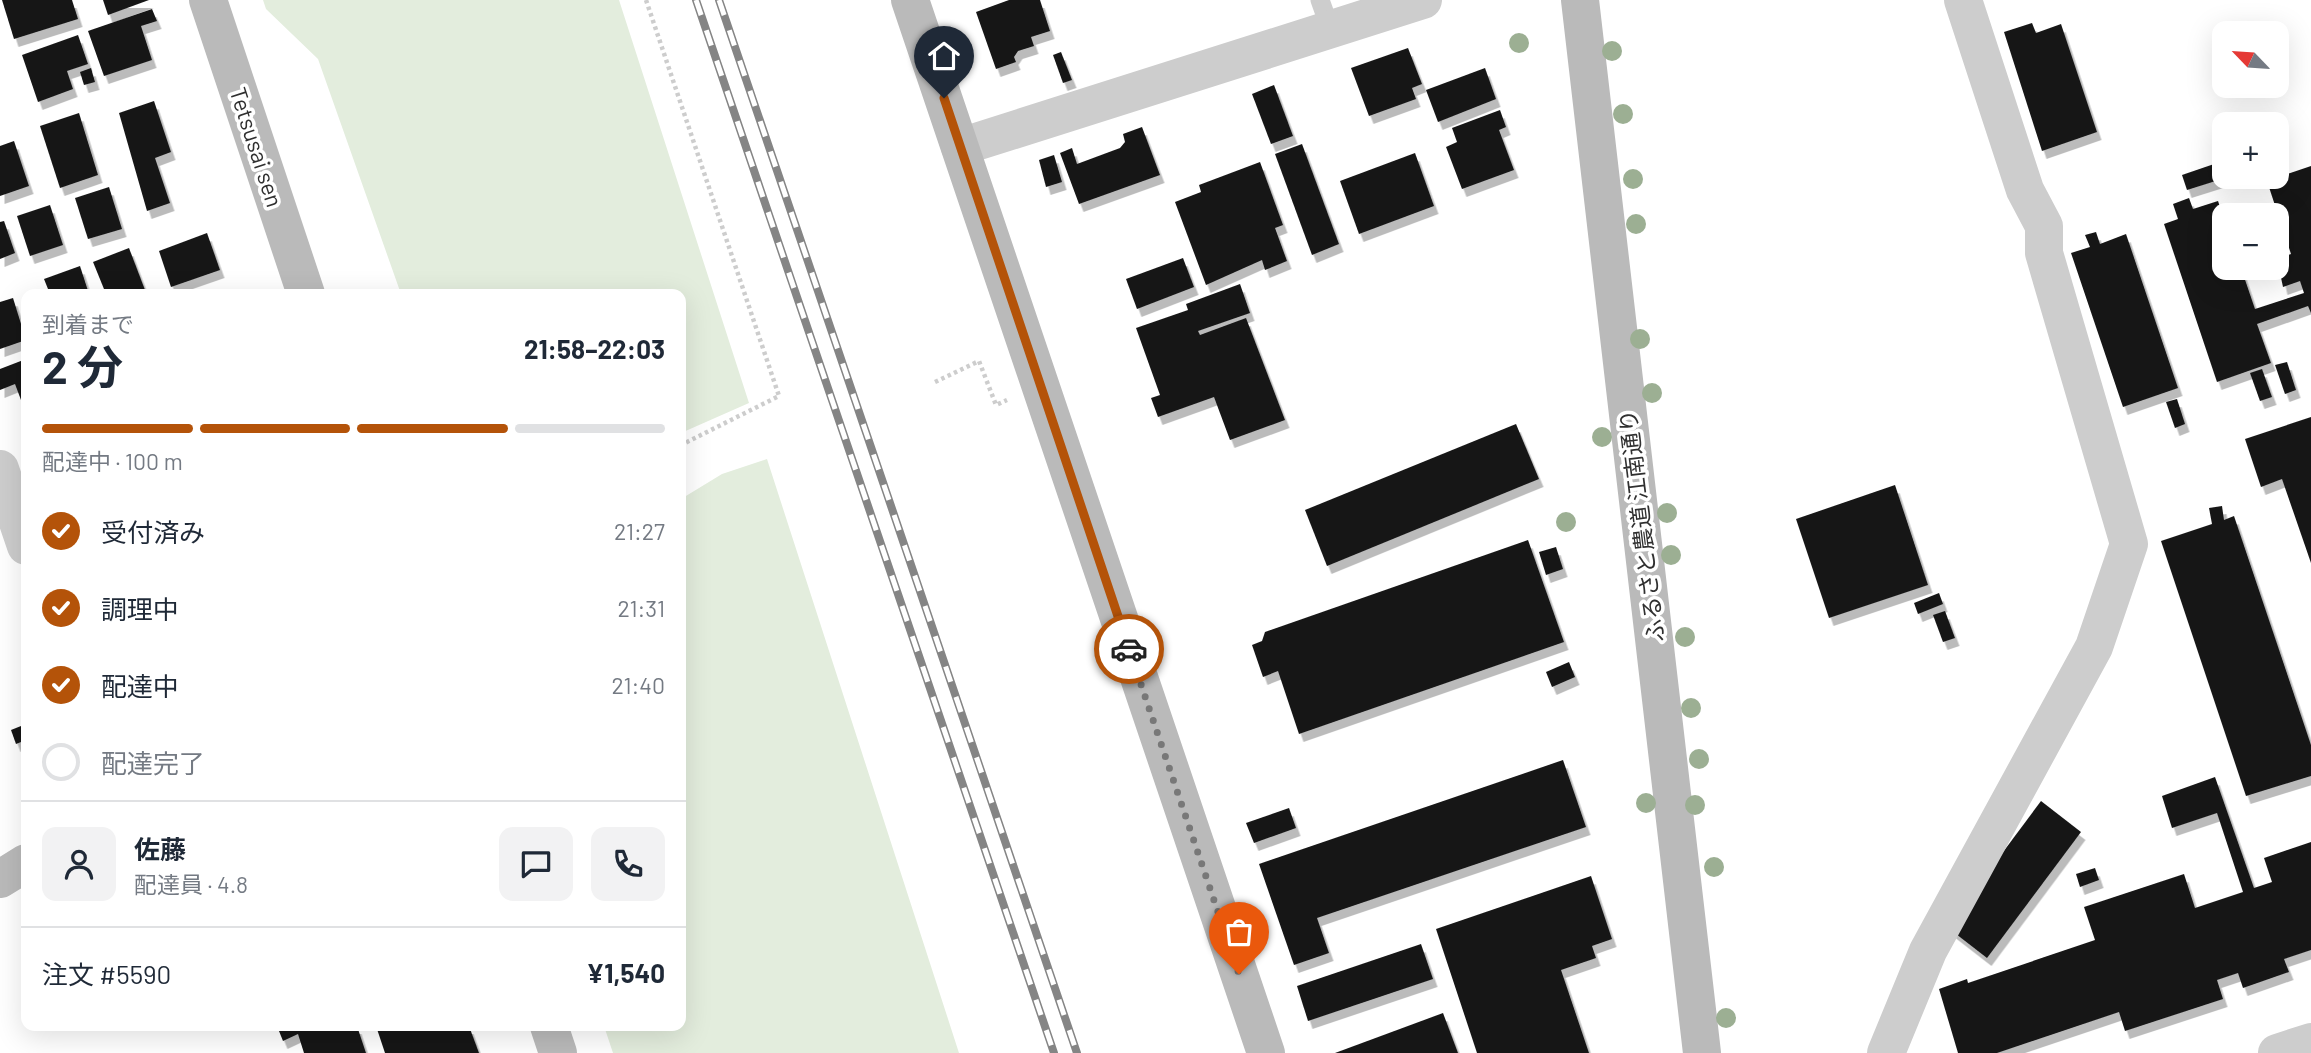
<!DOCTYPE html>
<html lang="ja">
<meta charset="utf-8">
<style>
:root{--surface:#fff;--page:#f2f2f3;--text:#1f2937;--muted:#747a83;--line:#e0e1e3;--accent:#b45309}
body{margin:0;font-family:Barlow,"Noto Sans JP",sans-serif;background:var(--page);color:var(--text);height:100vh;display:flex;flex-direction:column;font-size:26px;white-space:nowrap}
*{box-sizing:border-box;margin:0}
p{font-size:23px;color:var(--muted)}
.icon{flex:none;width:38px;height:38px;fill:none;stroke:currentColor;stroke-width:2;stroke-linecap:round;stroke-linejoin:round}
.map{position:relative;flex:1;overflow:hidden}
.sheet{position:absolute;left:21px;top:289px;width:665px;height:742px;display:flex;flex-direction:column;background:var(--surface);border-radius:14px;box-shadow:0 7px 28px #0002}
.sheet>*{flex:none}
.needle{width:46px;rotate:295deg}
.fabs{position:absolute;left:2212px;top:21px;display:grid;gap:14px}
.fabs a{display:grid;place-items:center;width:77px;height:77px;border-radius:14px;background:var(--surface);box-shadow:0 7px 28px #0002;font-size:35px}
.pin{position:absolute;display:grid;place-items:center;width:60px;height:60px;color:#fff;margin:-72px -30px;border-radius:50% 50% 50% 0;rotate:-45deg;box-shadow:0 0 7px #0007}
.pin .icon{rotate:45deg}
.courier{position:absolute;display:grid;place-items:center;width:70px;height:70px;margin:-35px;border:5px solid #b45309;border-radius:50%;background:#fff;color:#222;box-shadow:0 2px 9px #0007}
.head em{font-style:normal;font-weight:700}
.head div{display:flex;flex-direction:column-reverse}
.head{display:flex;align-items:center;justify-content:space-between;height:119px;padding:0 21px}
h1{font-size:46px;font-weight:700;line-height:52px}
.bar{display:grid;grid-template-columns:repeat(4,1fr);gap:10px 7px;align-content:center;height:84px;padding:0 21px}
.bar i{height:9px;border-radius:5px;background:var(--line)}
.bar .on{background:var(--accent)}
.bar p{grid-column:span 4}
.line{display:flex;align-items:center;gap:18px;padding:0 21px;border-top:2px solid var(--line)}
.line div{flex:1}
.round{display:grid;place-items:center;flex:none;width:74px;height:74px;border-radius:14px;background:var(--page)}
ol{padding:0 21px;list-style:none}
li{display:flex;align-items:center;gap:21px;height:77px}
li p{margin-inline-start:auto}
li .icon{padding:7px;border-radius:50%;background:var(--accent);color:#fff;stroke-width:4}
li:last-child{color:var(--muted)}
li i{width:38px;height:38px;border:4px solid var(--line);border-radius:50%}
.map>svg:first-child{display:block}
.green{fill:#e3eddd}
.building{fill:#171717;filter:url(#shadow)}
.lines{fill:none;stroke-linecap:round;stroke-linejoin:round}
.path{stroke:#cdcdcd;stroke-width:4.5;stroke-dasharray:3.5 3.5;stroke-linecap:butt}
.lane{stroke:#cdcdcd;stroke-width:19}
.street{stroke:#cdcdcd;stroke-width:38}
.secondary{stroke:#bababa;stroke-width:38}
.rail-casing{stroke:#858585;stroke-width:8}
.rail{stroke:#fff;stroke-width:5;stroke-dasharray:16;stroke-linecap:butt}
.tree{fill:#9caf93}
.done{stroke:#787878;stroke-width:7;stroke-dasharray:0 12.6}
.route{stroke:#b45309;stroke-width:9}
.labels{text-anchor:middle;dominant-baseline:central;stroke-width:7;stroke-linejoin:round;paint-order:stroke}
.street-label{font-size:23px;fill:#303030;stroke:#fff}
</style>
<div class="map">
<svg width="2311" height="1053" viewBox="0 0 2311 1053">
<defs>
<filter id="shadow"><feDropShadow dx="4.5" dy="8" stdDeviation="0" flood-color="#0004"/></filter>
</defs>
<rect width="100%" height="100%" fill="#fff"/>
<g class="green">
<polygon points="263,0 619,0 749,403 681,433 681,294 401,294 318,59 266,9"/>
<polygon points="767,459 959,1053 613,1053 604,1026 681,1026 681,499 722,474"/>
</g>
<g class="building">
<polygon points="2,0 72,0 78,19 14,39"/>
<polygon points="103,0 149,0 108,15"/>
<polygon points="1009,0 1040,0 1050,31 1031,37 1034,46 1018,51 1014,57 1016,62 996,69 976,12"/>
<polygon points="152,9 157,21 141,26 152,60 104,76 88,31"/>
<polygon points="2032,23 2036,33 2061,24 2097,132 2042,151 2004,32"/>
<polygon points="78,35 88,64 67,71 73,89 38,102 22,55"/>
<polygon points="1408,48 1422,84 1412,88 1416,99 1369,116 1351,68"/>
<polygon points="1061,52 1072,80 1063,83 1053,55"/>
<polygon points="91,68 95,82 84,85 80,72"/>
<polygon points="1485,68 1496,99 1438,122 1426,90"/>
<polygon points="1274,85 1293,136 1271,144 1252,94"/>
<polygon points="154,101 171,152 155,158 170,203 147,211 119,113"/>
<polygon points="1500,110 1506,127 1499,130 1514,170 1462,189 1446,147 1457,142 1452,128"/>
<polygon points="79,113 98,175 60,188 40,126"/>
<polygon points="1142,127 1160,175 1079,204 1060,153 1072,148 1077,164 1120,148 1125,142 1123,134"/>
<polygon points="14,141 29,186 0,196 0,146"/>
<polygon points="1302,144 1339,244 1312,255 1275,154"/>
<polygon points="1415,153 1434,206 1359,234 1340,181"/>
<polygon points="1054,155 1062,182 1046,187 1039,160"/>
<polygon points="1260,162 1283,225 1275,228 1287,261 1265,270 1262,260 1206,285 1175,202 1201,192 1199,185"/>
<polygon points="2217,163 2222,179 2187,190 2182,175"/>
<polygon points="2311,166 2311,313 2308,306 2257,324 2271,363 2217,382 2164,224 2178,219 2173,204 2189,198 2193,209 2218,201 2224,219 2224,268 2241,268 2255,309 2304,293 2300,281 2283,287 2277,259 2291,254 2267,181"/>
<polygon points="109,187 122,229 88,239 75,198"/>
<polygon points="50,205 63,245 30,256 17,216"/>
<polygon points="4,221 15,253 0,259 0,222"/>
<polygon points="2096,232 2100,244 2126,234 2178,388 2123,407 2071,253 2090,247 2085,235"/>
<polygon points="207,233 220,270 171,287 159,251"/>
<polygon points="129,248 145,290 134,294 106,294 93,262"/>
<polygon points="1183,258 1194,287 1137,309 1126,279"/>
<polygon points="80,266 89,294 50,294 44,279"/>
<polygon points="1240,284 1250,313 1198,331 1200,335 1246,318 1285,420 1230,440 1214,397 1158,417 1151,398 1160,395 1136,328 1188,310 1186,304"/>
<polygon points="13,298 26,340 0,349 0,302"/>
<polygon points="26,359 26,407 24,408 15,384 0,390 0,369"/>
<polygon points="2287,362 2296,390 2285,394 2275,365"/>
<polygon points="2262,369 2272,397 2260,401 2250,373"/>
<polygon points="2177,399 2185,424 2175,428 2166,402"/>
<polygon points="2311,417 2311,563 2282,479 2261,487 2245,439"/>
<polygon points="1516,424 1539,479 1327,566 1305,510"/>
<polygon points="1895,485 1928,585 1829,618 1796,519"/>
<polygon points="2222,506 2224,520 2234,516 2311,745 2311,776 2246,796 2161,541 2212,524 2209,508"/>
<polygon points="1528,540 1564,642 1299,734 1278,671 1263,677 1252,645 1262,641 1265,632"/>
<polygon points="1556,547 1563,569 1546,575 1539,552"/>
<polygon points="1939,593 1943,604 1918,614 1914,603"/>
<polygon points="1945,611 1955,638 1943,642 1933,615"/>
<polygon points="1569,662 1575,677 1552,687 1546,672"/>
<polygon points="26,724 26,740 16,744 11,730"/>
<polygon points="1563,760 1586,827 1317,918 1329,953 1294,965 1259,864"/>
<polygon points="2215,777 2254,888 2272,882 2264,858 2311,842 2311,950 2284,959 2289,972 2243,988 2238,973 2217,980 2223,999 2125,1031 2119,1012 1997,1053 1958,1053 1939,989 1967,979 1968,983 2095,940 2084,907 2184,874 2195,908 2243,892 2217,813 2172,828 2162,796"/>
<polygon points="2041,801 2081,832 1987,958 1947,927"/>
<polygon points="1289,808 1296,828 1254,843 1246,823"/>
<polygon points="2095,868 2099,880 2080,887 2076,874"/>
<polygon points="1591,876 1612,939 1592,946 1596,958 1561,970 1589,1053 1477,1053 1436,929"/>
<polygon points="1421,944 1433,979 1308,1021 1297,986"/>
<polygon points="1443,1013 1458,1053 1335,1053"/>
<polygon points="277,1026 357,1026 366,1053 304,1053 298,1034 283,1041"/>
<polygon points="376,1026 469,1026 479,1053 385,1053"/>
</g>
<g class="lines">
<g class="path">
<polyline points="646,0 779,396 681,445"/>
<polyline points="935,382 979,361 996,405 1007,400"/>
</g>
<polyline class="lane" points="1320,0 1330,28"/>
<g class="street">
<polyline points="960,147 1423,0"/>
<polyline points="0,469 26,546"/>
<polyline points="1886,1053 1928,951 2094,647 2129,544 2044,253 2044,226 2025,190 1963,0"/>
<polyline points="2277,1053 2311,1042"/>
</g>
<g class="secondary">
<polyline points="208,0 306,294"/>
<polyline points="910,0 1266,1053"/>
<polyline points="1580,0 1702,1053"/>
<polyline points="0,879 26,863"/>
<polyline points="549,1026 558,1053"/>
</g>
<defs>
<g id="rail">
<polyline points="696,0 1054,1053"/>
<polyline points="719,0 1077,1053"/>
</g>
</defs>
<use href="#rail" class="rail-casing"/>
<use href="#rail" class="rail"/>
</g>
<g class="tree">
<circle cx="1519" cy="43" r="10"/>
<circle cx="1612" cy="51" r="10"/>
<circle cx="1623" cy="114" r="10"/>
<circle cx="1633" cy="179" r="10"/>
<circle cx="1636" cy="224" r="10"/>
<circle cx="1640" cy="339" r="10"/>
<circle cx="1652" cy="393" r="10"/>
<circle cx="1602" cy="437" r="10"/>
<circle cx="1667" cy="513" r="10"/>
<circle cx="1566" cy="522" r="10"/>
<circle cx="1671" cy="555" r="10"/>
<circle cx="1685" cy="637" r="10"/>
<circle cx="1691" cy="708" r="10"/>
<circle cx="1699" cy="759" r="10"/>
<circle cx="1646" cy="803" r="10"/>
<circle cx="1695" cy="805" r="10"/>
<circle cx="1714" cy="867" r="10"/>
<circle cx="1726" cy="1018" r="10"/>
</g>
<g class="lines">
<polyline class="done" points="1129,649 1239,974"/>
<polyline class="route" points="944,98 1129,649"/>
</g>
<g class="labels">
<g class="street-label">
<text transform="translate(257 147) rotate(72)">Tetsusai sen</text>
<text transform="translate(1641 526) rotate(-97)">ふるさと農道 江南通り</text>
</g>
</g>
</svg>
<div class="fabs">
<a><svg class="needle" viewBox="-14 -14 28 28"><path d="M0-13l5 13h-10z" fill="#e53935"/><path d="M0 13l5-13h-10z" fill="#747a83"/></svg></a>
<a>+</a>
<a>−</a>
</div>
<div class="pin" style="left:1239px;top:974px;background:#ea580c"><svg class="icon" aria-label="bag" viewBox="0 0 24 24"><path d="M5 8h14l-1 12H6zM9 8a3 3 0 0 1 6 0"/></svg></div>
<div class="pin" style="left:944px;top:98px;background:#1f2937"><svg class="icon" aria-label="home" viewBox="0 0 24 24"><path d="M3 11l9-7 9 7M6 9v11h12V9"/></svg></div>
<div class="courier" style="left:1129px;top:649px"><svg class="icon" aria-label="car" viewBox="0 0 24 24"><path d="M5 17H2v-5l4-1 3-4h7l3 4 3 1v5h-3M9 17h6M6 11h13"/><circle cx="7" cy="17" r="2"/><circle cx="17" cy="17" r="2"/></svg></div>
<section class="sheet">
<div class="head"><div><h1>2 分</h1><p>到着まで</p></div><em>21:58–22:03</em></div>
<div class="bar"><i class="on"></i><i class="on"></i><i class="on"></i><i></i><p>配達中 · 100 m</p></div>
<ol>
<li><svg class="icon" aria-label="check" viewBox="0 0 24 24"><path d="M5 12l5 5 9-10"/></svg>受付済み<p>21:27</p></li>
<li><svg class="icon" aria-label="check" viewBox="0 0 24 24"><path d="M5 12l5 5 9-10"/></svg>調理中<p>21:31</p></li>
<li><svg class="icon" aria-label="check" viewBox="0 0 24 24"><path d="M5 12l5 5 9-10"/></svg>配達中<p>21:40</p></li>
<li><i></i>配達完了</li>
</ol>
<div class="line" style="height:126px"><a class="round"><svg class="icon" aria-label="person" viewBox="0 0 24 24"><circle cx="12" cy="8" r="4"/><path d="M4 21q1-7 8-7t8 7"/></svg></a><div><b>佐藤</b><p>配達員 · 4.8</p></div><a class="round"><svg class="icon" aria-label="chat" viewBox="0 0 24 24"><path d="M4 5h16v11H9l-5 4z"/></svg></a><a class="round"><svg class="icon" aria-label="phone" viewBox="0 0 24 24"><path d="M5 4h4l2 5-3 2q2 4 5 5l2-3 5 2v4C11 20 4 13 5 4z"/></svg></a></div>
<div class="line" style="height:91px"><div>注文 #5590</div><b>¥1,540</b></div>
</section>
</div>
